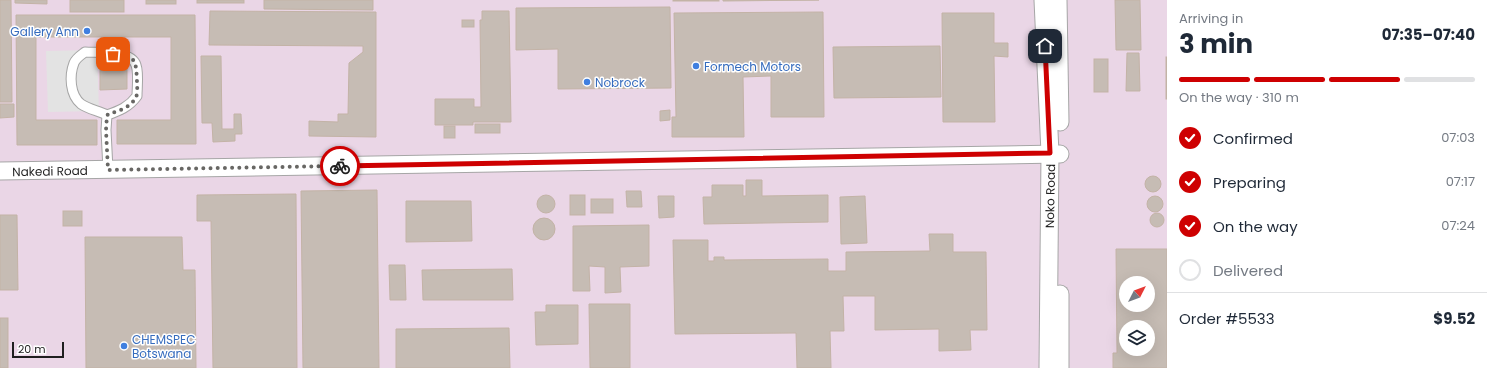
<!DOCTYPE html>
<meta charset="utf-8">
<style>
:root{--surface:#fff;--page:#f2f2f3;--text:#1f2937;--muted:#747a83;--line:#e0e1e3;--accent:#ce0001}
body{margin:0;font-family:Poppins,sans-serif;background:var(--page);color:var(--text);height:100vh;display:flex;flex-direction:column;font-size:15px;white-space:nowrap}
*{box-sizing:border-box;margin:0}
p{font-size:13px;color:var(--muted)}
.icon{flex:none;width:22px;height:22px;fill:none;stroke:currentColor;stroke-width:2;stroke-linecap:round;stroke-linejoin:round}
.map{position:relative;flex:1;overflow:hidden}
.details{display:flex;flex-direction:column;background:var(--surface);width:320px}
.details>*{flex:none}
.needle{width:26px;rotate:48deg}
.fabs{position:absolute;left:1119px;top:276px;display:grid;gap:8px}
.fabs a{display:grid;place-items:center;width:36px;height:36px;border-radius:50%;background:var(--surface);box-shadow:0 4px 16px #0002;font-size:20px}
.scale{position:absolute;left:12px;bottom:10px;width:52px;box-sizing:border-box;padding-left:4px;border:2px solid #1f1f1f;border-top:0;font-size:11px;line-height:14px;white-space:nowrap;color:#1f1f1f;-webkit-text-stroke:3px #fff;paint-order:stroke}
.pin{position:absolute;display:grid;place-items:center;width:34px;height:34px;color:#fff;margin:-17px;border-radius:8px;box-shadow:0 2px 6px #0006}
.courier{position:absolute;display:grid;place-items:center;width:40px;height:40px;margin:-20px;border:3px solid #ce0001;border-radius:50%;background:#fff;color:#222;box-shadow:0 1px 5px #0007}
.head em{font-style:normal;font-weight:700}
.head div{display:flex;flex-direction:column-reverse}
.head{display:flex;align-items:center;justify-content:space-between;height:68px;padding:0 12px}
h1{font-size:26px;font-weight:700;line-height:30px}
.bar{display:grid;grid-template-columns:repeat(4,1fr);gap:6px 4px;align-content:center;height:48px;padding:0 12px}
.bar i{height:5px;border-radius:3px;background:var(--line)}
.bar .active{background:var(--accent)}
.bar p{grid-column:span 4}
.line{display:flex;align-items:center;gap:10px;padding:0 12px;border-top:1px solid var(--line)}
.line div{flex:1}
ol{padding:0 12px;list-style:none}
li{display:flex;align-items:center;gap:12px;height:44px}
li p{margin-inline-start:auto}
li .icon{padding:4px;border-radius:50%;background:var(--accent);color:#fff;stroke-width:4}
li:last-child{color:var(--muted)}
li i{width:22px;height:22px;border:2px solid var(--line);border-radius:50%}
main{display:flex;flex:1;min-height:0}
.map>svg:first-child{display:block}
.industrial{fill:#ead6e6;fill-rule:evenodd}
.parking{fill:#e3e3e3}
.building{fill:#c6bcb4;stroke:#c3b3a6;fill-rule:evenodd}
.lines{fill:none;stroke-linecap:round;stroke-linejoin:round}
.service-casing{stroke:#a6a6a6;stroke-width:11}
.minor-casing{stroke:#a6a6a6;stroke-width:19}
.service{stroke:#fff;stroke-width:9}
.minor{stroke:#fff;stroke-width:17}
.done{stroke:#686764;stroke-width:4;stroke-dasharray:0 7.2}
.route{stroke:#ce0001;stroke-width:5}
.shop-dot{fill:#3f7fe0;stroke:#fff;stroke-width:1.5}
.labels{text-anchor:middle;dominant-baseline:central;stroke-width:3;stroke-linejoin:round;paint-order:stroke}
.shop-label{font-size:12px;fill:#366cbe;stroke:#fff;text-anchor:start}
.street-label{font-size:12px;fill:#1f1f1f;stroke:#fff}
</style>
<main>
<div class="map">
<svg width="1167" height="368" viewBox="0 0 1167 368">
<rect width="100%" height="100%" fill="#f1ede5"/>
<path class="industrial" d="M 0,0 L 1167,0 L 1167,368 L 0,368 ZM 1126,283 L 1148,283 L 1148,305 L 1126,305 ZM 1126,327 L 1148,327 L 1148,349 L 1126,349 Z"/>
<polygon class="parking" points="97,50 99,111 48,112 46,51"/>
<g class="building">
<polygon points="0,0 11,0 12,102 0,102"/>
<polygon points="15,0 47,0 47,4 15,3"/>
<rect x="70" y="0" width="54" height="12"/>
<rect x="146" y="0" width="30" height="4"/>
<rect x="197" y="0" width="47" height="3"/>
<polygon points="264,0 373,0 373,10 264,9"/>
<rect x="673" y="0" width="46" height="1"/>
<polygon points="723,0 819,0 723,1"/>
<polygon points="1115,0 1140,0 1141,50 1116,50"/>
<polygon points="670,7 671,88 558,89 558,49 516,50 516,8"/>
<polygon points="210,11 376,12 376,137 309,136 309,121 338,122 338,114 348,114 349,63 363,52 363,46 209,45"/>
<polygon points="482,11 509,11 511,122 473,122 473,125 435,125 435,99 474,99 474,107 481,107 480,20 482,20"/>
<polygon points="823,12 824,117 771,117 771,76 743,77 744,137 672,137 672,117 676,117 674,13"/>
<polygon points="942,13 994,13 994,43 1008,43 1008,57 994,56 995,122 943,122"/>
<polygon points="16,15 195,15 196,144 117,144 117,120 171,120 171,37 36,37 36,120 97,120 97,145 17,145"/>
<rect x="462" y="20" width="12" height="7"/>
<polygon points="940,46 941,97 834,98 833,47"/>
<polygon points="1127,53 1139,53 1140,91 1126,91"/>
<polygon points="201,56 221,56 222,129 234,129 234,114 241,114 242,134 235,134 235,141 213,142 212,123 202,123"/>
<rect x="1166" y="57" width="1" height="42"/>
<rect x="1094" y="59" width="14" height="33"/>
<polygon points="127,60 127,89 100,90 100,61"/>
<polygon points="0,104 14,104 14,117 0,118"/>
<polygon points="670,110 670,120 660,121 660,111"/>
<rect x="475" y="124" width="25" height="9"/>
<rect x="444" y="126" width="11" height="12"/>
<circle cx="1153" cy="184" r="8"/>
<polygon points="746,180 762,180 762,196 828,195 828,222 704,224 703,197 712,197 712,185 743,185 743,196 746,196"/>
<polygon points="377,190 379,368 303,368 301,191"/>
<polygon points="626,191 641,191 642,207 627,207"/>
<polygon points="296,194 297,368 213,368 211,221 197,221 197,195"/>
<rect x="570" y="195" width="15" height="20"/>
<circle cx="546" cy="204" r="9"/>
<circle cx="1155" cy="204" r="8"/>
<polygon points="658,196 674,196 674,217 659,218"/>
<polygon points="865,196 867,243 841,244 840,197"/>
<rect x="591" y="199" width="22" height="14"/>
<polygon points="406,201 471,201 472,241 406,242"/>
<rect x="63" y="211" width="19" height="15"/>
<circle cx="1157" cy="220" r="7"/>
<polygon points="0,215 17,215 18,290 0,290"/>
<circle cx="544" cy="229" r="11"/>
<polygon points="649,225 649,266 620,267 621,292 605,293 605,267 589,266 590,291 573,291 573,226"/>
<polygon points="929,234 953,234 953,252 986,252 987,330 970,330 971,350 939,351 939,329 875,330 875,296 843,296 844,331 830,331 831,368 797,368 796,333 675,334 673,240 708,240 708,261 714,261 714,257 724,257 724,260 828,259 828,271 846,271 846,252 930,251"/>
<polygon points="85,237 182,237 183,270 195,270 196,368 86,368"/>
<path d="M 1116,249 L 1167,249 L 1167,368 L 1113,368 L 1113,353 L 1117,353 ZM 1126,283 L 1148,283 L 1148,305 L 1126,305 ZM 1126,327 L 1148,327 L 1148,349 L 1126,349 Z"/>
<polygon points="389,265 405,265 406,300 390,300"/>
<polygon points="512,269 513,300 423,300 422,270"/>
<polygon points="589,304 630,304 630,368 590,368"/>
<polygon points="546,305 578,305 578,344 536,345 535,312 546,312"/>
<rect x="0" y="318" width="8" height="50"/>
<polygon points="509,328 510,368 396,368 396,329"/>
</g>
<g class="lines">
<defs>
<g id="service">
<path d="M 85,52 C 99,53 131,50 136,65 C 139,73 137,88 137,96 C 129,107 119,111 107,115 C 99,111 88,109 81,104 C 70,95 69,76 74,63 C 76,58 81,55 85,52 Z"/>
<polyline points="107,115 106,130 108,170"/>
</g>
<g id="minor">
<polyline points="1043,0 1050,153 1048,368"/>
<polyline points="1058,0 1060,122"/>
<polyline points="0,171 1060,154"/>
<polyline points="1060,368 1060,294"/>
</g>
</defs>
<use href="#service" class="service-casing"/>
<use href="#minor" class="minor-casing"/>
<use href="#service" class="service"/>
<use href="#minor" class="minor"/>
</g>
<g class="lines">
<path class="done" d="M 113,54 C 136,55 136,60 137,82 C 137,86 138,93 136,97 C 131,108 117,111 107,115 L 106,130 L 108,170 L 340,166"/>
<polyline class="route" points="340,166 1050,153 1045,46"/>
</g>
<g class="shop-dot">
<circle cx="87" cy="31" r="4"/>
<circle cx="696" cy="66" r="4"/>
<circle cx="587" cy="82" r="4"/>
<circle cx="124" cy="346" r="4"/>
</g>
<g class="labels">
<g class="shop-label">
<text x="79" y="31" text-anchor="end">Gallery Ann</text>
<text x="704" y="66">Formech Motors</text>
<text x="595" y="82">Nobrock</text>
<text x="132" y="339">CHEMSPEC<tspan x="132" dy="14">Botswana</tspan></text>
</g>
<g class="street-label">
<text transform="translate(50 171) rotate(-1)">Nakedi Road</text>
<text transform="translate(1050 196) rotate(-89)">Noko Road</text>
</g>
</g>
</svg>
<div class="fabs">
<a><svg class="needle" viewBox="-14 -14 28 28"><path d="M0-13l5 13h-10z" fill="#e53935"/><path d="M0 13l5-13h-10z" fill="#747a83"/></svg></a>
<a><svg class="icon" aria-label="layers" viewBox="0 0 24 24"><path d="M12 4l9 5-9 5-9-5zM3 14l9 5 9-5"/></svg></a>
</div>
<div class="scale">20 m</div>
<div class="pin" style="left:113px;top:54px;background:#ea580c"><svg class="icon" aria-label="bag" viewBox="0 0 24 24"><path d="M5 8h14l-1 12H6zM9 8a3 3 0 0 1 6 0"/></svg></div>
<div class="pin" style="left:1045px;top:46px;background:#1f2937"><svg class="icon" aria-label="home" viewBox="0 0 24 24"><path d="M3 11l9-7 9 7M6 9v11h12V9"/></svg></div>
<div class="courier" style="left:340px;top:166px"><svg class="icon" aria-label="bike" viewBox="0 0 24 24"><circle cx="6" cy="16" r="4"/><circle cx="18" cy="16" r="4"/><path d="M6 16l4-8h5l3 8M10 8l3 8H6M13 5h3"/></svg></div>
</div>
<section class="details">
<div class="head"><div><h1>3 min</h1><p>Arriving in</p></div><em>07:35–07:40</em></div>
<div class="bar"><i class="active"></i><i class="active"></i><i class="active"></i><i></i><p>On the way · 310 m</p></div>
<ol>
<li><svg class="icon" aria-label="check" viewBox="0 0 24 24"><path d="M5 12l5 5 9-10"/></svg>Confirmed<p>07:03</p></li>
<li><svg class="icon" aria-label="check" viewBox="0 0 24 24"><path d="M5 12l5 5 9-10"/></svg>Preparing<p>07:17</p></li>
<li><svg class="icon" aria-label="check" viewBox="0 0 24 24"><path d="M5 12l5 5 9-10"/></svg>On the way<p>07:24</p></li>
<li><i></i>Delivered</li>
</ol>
<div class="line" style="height:52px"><div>Order #5533</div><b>$9.52</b></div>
</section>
</main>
